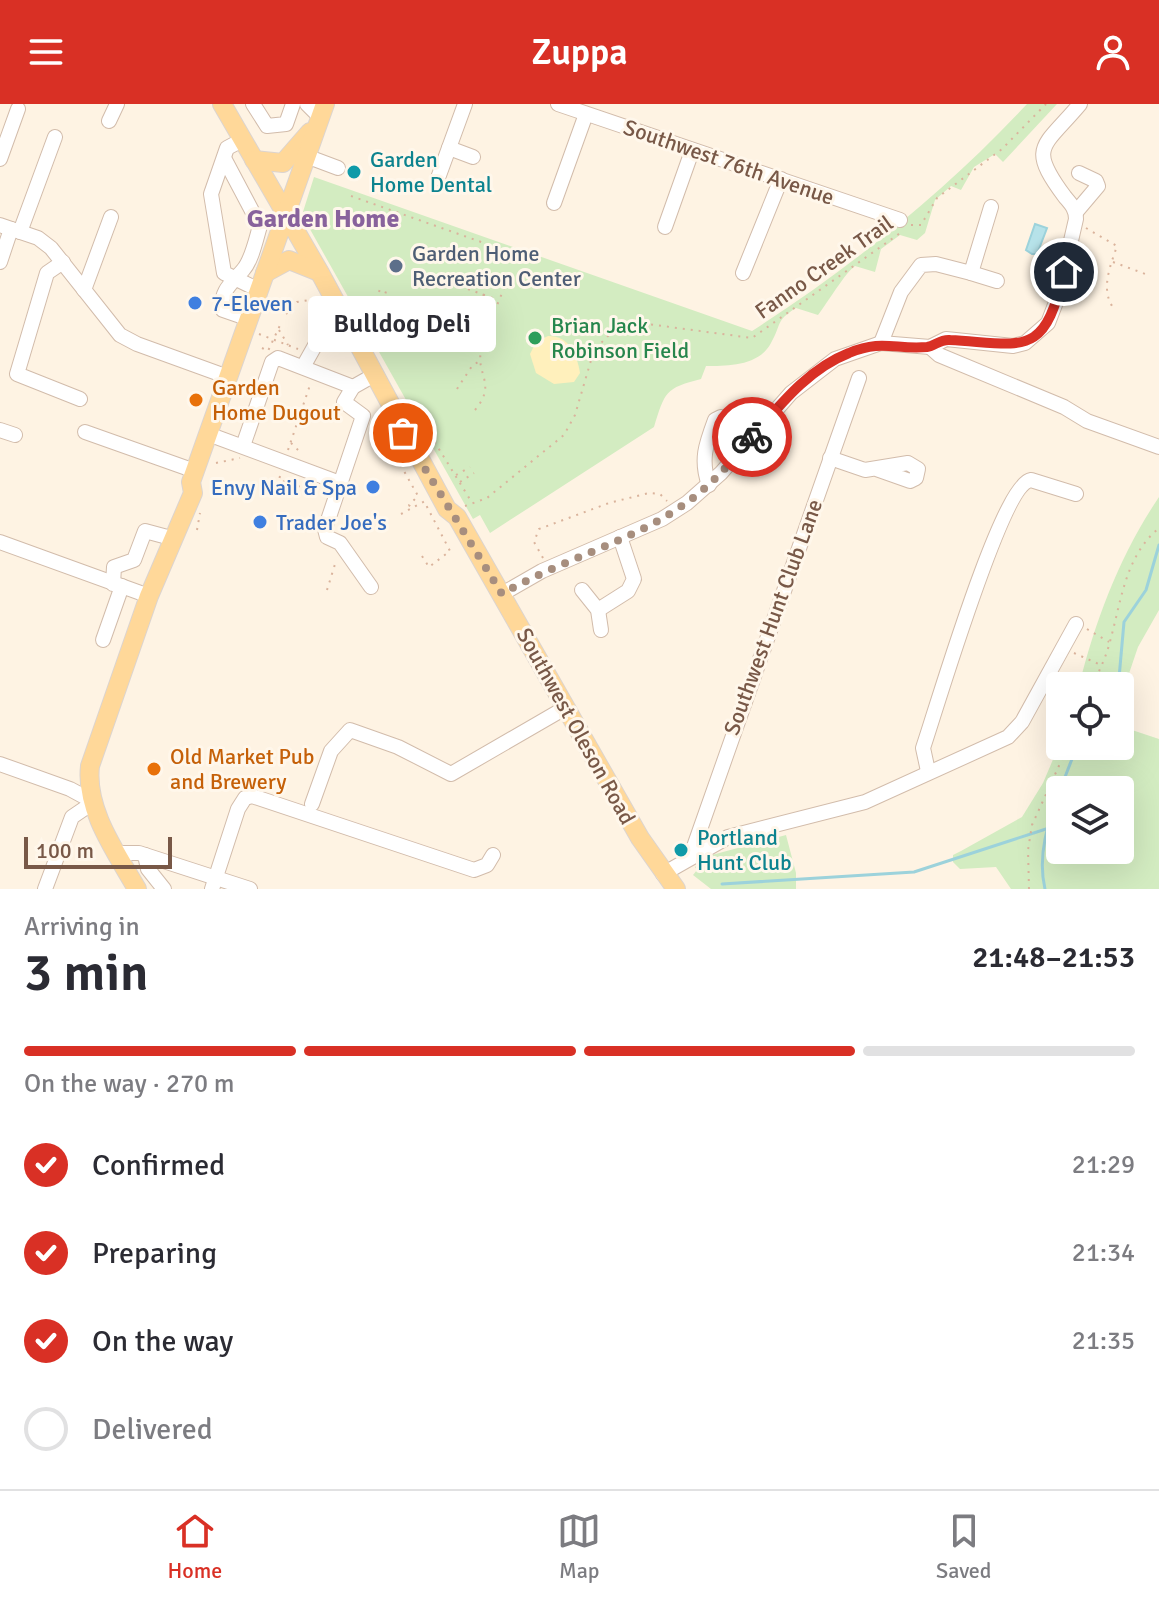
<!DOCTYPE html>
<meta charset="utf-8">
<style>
:root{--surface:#fff;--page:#f7f7f7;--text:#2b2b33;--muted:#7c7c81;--line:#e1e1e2;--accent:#d93025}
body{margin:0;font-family:Signika,sans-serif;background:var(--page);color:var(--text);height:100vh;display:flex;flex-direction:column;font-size:30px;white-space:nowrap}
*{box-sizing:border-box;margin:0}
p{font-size:26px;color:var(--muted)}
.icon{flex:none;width:44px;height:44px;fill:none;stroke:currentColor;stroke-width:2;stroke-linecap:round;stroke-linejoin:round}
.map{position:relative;height:785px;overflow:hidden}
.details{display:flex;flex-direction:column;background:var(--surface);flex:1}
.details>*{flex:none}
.fabs{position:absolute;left:1046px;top:568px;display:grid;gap:16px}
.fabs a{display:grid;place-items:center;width:88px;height:88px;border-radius:8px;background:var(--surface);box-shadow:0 8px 32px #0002;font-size:40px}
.scale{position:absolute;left:24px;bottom:20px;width:148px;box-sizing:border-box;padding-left:8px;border:4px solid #785847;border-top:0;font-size:22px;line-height:28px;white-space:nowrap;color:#785847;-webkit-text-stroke:6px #fff7eb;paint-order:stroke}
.pin{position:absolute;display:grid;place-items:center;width:68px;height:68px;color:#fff;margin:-34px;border:4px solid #fff;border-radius:50%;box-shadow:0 2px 8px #0007}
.courier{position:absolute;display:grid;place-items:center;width:80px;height:80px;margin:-40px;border:6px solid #d93025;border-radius:50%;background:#fff;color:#222;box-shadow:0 2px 10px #0007}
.bubble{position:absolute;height:56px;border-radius:8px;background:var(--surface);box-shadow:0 8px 32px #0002;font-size:26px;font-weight:600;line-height:56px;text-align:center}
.summary em{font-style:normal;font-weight:600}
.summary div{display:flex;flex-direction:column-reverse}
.summary{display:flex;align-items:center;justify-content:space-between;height:136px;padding:0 24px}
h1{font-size:52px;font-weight:600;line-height:60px}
.bar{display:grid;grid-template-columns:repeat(4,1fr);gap:12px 8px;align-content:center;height:96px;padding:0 24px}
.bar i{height:10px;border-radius:6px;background:var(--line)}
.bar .selected{background:var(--accent)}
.bar p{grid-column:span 4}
ol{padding:0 24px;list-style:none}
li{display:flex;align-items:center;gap:24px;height:88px}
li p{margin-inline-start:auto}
li .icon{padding:8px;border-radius:50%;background:var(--accent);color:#fff;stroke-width:4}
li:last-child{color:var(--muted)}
li i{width:44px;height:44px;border:4px solid var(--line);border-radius:50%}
header{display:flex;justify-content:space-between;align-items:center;height:104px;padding:0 24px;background:var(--accent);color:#fff;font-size:36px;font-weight:600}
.dock{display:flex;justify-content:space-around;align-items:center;height:112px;border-top:2px solid var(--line);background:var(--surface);font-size:22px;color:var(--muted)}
.dock a{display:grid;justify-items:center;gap:4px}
.dock .selected{color:var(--accent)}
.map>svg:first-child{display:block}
.green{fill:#d3ecc1;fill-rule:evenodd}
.sand{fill:#fff0bc}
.water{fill:#b6e2e9;stroke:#9cd2db;stroke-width:2}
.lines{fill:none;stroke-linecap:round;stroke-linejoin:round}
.stream{stroke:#9cd2db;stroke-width:3}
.minor-casing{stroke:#d2bcab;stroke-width:16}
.major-casing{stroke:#dcd4cf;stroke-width:20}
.path{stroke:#dab39c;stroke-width:2;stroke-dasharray:2 6;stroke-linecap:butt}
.minor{stroke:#fff;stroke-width:14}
.major{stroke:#ffd899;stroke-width:18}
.done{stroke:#a78e7e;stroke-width:8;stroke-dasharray:0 14.4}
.route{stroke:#d93025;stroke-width:10}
.culture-dot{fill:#0f9aa8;stroke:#fff7eb;stroke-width:3}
.service-dot{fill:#5c6f8a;stroke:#fff7eb;stroke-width:3}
.shop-dot{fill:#3f7fe0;stroke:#fff7eb;stroke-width:3}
.leisure-dot{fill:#2e9e5b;stroke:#fff7eb;stroke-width:3}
.food-dot{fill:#e8710a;stroke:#fff7eb;stroke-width:3}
.labels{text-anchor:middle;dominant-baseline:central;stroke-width:6;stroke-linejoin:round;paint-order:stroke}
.culture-label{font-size:22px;fill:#0d838f;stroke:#fff7eb;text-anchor:start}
.street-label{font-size:22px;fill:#785847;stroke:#fff7eb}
.service-label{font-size:22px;fill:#4e5e75;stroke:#fff7eb;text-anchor:start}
.shop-label{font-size:22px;fill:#366cbe;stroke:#fff7eb;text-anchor:start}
.leisure-label{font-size:22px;fill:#27864d;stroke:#fff7eb;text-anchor:start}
.food-label{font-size:22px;fill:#c56008;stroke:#fff7eb;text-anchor:start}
.quarter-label{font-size:26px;font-weight:bold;fill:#88629c;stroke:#fff7eb}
</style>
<header><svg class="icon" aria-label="menu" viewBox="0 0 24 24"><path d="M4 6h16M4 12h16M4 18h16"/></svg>Zuppa<svg class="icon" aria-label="person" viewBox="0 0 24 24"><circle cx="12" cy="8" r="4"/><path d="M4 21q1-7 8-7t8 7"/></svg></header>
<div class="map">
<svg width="1159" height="785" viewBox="0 0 1159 785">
<rect width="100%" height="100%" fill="#fef3e3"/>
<g class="green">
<path d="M 1027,0 L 1057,0 L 1003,58 L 995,50 L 974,63 L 961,86 L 951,82 L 935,96 L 925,129 L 917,136 L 900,131 L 881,145 L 875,168 L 855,162 C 845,169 828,198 818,211 L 796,204 C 775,217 782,220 771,239 C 759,262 728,262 706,262 L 701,275 C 665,284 665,288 654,323 L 490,429 L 480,411 L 473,415 L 302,111 L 314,73 L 752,227 C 853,162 945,88 1027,0 Z"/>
<path d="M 1159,393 L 1159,506 L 1138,543 L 1120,596 L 1120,582 L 1079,582 C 1096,514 1120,451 1159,393 Z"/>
<path d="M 1120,622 L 1159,635 L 1159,785 L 1011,785 L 996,763 L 960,765 L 953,758 L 953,751 L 961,747 L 1022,713 L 1043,679 L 1060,639 L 1060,642 L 1120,642 ZM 1060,686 L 1120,686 L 1120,746 L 1060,746 Z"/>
<polygon points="786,731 796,769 796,785 711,785 693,771 697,766 695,763 708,752"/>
</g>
<path class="sand" d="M 548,232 C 570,232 577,251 580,269 L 574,278 L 554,280 L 536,269 L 530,250 L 536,238 Z"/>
<polygon class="water" points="1035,120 1047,124 1037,150 1032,150 1026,146"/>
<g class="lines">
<g class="stream">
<polyline points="1114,582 1119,574 1124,518 1146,486 1159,441"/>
<polyline points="1060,686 1077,642"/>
<polyline points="722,780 914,768 1046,725"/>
<path d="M 1045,785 C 1037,751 1048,719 1060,687"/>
</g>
<defs>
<g id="minor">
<polyline points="253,0 267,22 286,20 293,0"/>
<polyline points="307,0 320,13"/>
<polyline points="558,0 900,116"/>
<polyline points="109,17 117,0"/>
<polyline points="242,36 227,44 211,90 224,169 259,186"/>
<polyline points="449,44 473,53"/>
<polyline points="306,52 338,64"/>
<path d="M 224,54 L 260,122 C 256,135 252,156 243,166 C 233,178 219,187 223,206 L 249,215"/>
<polyline points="0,55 18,5"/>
<polyline points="438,74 465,0"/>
<polyline points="554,99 586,10"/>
<polyline points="1076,108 1098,82 1096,77 1079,69"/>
<polyline points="0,121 38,134 51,144 120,231 137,240 228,273"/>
<polyline points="665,123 692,47"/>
<polyline points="20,128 55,33"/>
<polyline points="0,158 11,125"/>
<polyline points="63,158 47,169 17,270 80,295"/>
<polyline points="743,169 781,75"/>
<polyline points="971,169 997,177"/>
<polyline points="84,186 111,113"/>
<polyline points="881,239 901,188 921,161 936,160 971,169 991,103"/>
<polyline points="930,243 939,251 1064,303 1087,317 1159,343"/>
<polyline points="303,263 317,238"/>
<polyline points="0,326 15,331"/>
<polyline points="85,328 195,367"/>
<polyline points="208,330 340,379"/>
<polyline points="243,342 272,258 278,254 353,283"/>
<polyline points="830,354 865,366 908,359 918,365 916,374 910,377 876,365"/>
<path d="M 709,381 C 700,356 706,340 715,316 L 721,313 L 758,326"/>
<polyline points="0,438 149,492"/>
<polyline points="113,480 114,463 134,456 145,427 171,434"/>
<polyline points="371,483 340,439 327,433 325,425 363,312 344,298 353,283 376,270"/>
<polyline points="582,486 598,506 601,526"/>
<path d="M 502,490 L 542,467 L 662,415 L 687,399 L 721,369 L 791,289 L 835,255 L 881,239 L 930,243 L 946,235 L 1013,242 L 1025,239 L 1048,219 L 1058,193 L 1076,115 C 1076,105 1071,100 1065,93 C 1027,42 1043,44 1080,0"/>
<polyline points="598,506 628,487 634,475 620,433"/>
<polyline points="103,536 122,482"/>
<polyline points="0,660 70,685 94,698"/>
<path d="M 928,667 L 923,644 C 936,606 1002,380 1031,376 L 1076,390"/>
<polyline points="312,700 331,647 350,626 398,643 451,670 565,604"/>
<polyline points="117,749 139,749 250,785"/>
<polyline points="145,751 148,765 164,785"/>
<polyline points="690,754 859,274"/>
<polyline points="663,770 728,733 865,698 1008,633 1022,618 1076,520"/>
<polyline points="45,785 72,713 94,698"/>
<polyline points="212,785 238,705 245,694 252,692 474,766 487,761 493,751"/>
</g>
<g id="major">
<polyline points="222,0 320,169 447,405 457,413 640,734 676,785"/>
<polyline points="254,56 283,59 310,28"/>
<polyline points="265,169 289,156 319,168"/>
<path d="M 137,785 C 116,748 85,706 90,662 L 149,492 L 193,389 L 191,378 L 325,0"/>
</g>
</defs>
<use href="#minor" class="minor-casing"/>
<use href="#major" class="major-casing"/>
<g class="path">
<polyline points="351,92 501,145 500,157"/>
<polyline points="911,121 921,121 937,94 1002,45 1046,0"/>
<path d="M 1086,124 L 1117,142 C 1110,163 1100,186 1114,205"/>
<polyline points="1113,158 1148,171"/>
<polyline points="471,176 473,170 493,177"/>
<polyline points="468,185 498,196"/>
<polyline points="379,188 381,182"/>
<polyline points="383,197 387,184"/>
<polyline points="462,201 492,212"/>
<polyline points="478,207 489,175"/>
<polyline points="286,210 297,198 317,195"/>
<polyline points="279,226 288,241"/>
<polyline points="259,230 298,245"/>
<polyline points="328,238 334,226"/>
<polyline points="262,244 268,247 282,217"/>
<polyline points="457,285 472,262 481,256"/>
<polyline points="406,298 410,296 418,312 424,313 426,324 471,397"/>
<path d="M 475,306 C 497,280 476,271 481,247 C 486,223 499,199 507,176"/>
<polyline points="377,330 389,330"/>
<polyline points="385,333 418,392 409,401 411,404"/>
<polyline points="291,339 298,346"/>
<polyline points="288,346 310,281"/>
<polyline points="216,359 240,354"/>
<polyline points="456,371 470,363"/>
<polyline points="280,372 279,376 326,391"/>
<polyline points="460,378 474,369"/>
<polyline points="465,402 487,394 564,331 575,311 594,246 615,225 640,219 752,234 903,127"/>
<polyline points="401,410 425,397"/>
<polyline points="349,420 351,422"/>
<polyline points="197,426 200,409"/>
<polyline points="422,452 429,463 450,447 424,397"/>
<polyline points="543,454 534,438 539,425 609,399 649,389 660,390 667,397"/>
<polyline points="327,486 336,457"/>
<polyline points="1087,525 1109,538"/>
<polyline points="1074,549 1101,561"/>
<path d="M 1093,582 C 1098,568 1105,556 1109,541 C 1121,500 1124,453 1159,424"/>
<polyline points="1029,785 1028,746 1032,721 1068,642"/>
</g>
<use href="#minor" class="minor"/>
<use href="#major" class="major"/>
</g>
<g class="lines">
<path class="done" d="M 403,329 L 502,490 C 560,456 634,437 686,399 C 712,381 732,357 752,333"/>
<path class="route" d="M 752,333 C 780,301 808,265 849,249 C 882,235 896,246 927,243 C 935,242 940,235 950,236 C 1025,240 1044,255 1064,168"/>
</g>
<g class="culture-dot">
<circle cx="354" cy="68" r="8"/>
<circle cx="681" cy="746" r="8"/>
</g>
<circle class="service-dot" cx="396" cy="162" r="8"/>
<g class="shop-dot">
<circle cx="195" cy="199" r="8"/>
<circle cx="373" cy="383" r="8"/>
<circle cx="260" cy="418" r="8"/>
</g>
<circle class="leisure-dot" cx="535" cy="234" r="8"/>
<g class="food-dot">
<circle cx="196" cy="296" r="8"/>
<circle cx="154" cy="665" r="8"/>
</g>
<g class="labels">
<g class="culture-label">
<text x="370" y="55">Garden<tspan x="370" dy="25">Home Dental</tspan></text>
<text x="697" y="733">Portland<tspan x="697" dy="25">Hunt Club</tspan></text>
</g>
<g class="street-label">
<text transform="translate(729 58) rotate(19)">Southwest 76th Avenue</text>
<text transform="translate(824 163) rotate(-35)">Fanno Creek Trail</text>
<text transform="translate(773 513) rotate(-70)">Southwest Hunt Club Lane</text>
<text transform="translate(576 622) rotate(61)">Southwest Oleson Road</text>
</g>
<g class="service-label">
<text x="412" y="149">Garden Home<tspan x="412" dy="25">Recreation Center</tspan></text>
</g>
<g class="shop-label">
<text x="211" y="199">7-Eleven</text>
<text x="357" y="383" text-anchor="end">Envy Nail &amp; Spa</text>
<text x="276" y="418">Trader Joe's</text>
</g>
<g class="leisure-label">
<text x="551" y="221">Brian Jack<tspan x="551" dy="25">Robinson Field</tspan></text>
</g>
<g class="food-label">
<text x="212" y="283">Garden<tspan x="212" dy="25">Home Dugout</tspan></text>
<text x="170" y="652">Old Market Pub<tspan x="170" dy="25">and Brewery</tspan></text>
</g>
<g class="quarter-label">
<text x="323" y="115">Garden Home</text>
</g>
</g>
</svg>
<div class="fabs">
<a><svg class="icon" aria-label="locate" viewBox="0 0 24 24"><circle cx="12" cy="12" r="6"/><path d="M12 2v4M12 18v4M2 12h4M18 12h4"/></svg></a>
<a><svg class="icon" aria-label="layers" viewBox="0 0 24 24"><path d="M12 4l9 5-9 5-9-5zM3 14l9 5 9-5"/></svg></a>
</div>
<div class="scale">100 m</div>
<div class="pin" style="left:403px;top:329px;background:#ea580c"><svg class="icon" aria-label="bag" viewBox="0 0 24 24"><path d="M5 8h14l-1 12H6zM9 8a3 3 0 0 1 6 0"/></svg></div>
<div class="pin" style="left:1064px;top:168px;background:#1f2937"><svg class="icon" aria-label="home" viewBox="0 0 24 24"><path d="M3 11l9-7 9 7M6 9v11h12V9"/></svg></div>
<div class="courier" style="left:752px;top:333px"><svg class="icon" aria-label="bike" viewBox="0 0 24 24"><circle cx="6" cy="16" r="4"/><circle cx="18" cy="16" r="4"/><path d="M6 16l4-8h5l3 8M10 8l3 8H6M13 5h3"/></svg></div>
<div class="bubble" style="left:308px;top:192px;width:188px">Bulldog Deli</div>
</div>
<section class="details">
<div class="summary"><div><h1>3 min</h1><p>Arriving in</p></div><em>21:48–21:53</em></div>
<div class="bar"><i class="selected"></i><i class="selected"></i><i class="selected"></i><i></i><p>On the way · 270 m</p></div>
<ol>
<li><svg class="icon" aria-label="check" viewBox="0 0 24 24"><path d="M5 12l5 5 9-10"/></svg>Confirmed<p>21:29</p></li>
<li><svg class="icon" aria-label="check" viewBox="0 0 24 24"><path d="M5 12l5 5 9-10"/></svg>Preparing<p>21:34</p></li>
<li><svg class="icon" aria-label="check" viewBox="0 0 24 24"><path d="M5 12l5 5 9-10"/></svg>On the way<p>21:35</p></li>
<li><i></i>Delivered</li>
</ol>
</section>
<nav class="dock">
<a class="selected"><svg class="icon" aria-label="home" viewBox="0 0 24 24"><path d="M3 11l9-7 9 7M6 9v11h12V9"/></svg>Home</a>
<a><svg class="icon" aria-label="map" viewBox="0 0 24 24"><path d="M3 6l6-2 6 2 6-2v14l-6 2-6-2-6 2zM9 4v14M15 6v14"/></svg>Map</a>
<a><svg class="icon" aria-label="saved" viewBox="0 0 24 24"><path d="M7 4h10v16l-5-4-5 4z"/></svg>Saved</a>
</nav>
